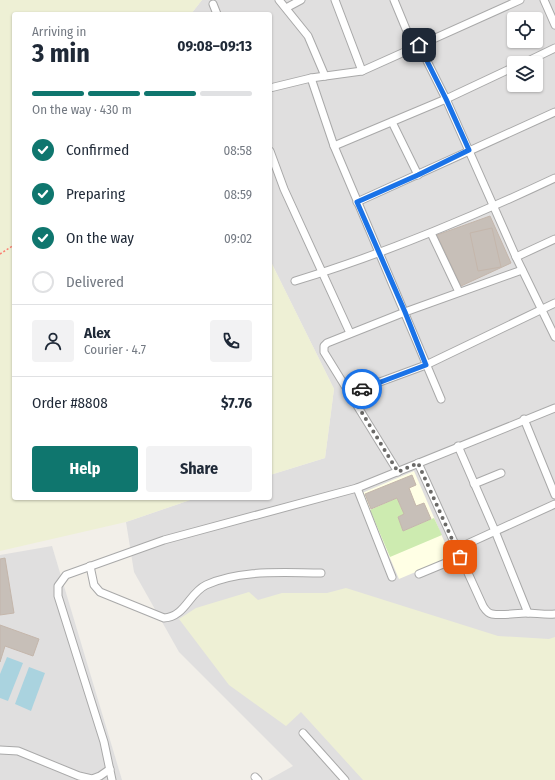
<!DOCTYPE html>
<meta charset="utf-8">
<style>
:root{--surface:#fff;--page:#f2f2f3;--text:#1f2937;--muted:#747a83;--line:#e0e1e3;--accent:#0f766e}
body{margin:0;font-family:"Fira Sans Condensed",sans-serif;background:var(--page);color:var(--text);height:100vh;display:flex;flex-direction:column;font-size:15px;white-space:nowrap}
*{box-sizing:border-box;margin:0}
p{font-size:13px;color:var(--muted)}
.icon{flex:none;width:22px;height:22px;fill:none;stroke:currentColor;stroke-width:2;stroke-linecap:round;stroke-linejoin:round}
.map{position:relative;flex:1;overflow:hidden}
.side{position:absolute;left:12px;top:12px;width:260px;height:488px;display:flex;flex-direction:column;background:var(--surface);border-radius:4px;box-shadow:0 1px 3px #0004}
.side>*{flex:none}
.fabs{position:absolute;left:507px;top:12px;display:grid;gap:8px}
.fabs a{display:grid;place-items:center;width:36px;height:36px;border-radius:4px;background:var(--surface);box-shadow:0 1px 3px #0004;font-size:20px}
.pin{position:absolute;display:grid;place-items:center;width:34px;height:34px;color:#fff;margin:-17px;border-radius:8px;box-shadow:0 2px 6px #0006}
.courier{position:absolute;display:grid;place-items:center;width:40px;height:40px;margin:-20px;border:3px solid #1a73e8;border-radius:50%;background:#fff;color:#222;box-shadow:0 1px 5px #0007}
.overview em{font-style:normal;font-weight:700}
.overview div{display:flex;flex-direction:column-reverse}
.overview{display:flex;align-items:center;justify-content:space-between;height:68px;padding:0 20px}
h1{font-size:26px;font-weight:700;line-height:30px}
.bar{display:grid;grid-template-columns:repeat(4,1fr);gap:6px 4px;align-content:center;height:48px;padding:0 20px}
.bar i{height:5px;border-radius:3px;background:var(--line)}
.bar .current{background:var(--accent)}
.bar p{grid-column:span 4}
.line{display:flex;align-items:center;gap:10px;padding:0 20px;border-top:1px solid var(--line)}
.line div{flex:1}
.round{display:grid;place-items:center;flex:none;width:42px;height:42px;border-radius:4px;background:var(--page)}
ol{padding:0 20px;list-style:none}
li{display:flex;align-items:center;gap:12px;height:44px}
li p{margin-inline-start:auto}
li .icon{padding:4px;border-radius:50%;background:var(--accent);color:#fff;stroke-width:4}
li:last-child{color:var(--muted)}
li i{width:22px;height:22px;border:2px solid var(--line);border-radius:50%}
.primary-button{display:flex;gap:8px;margin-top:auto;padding:8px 20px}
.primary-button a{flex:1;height:46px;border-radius:4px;background:var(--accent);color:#fff;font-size:16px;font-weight:700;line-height:46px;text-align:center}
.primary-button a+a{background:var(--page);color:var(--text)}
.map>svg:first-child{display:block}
.residential{fill:#e0dfdf;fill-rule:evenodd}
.education{fill:#ffffe5}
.farmland{fill:#eef0d5}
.grass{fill:#cdebb0}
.water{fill:#aad3df}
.building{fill:#c7bfb8;stroke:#c4b6ab}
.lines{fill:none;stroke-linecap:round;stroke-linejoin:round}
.street-casing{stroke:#a9a9a9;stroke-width:9}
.path{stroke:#fa8072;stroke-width:1.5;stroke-dasharray:2 2;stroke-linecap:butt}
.street{stroke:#fff;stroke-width:7}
.done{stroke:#6b6a68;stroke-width:4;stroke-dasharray:0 7.2}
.route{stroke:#1a73e8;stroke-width:5}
</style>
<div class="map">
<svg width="555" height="780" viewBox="0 0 555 780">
<rect width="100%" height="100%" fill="#f2efe9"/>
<g class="residential">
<path d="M 202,0 L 555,0 L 555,780 L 268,780 L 293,766 L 179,652 L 134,572 L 126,522 L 196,498 L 270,498 L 270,475 L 325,458 L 334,389 L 270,260 L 270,14 L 191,14 ZM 514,19 L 536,19 L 536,41 L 514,41 ZM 514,63 L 536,63 L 536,85 L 514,85 Z"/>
<polygon points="52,546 122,780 0,780 0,555"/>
</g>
<polygon class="education" points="414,471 451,557 399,579 362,493"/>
<g class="farmland">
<polygon points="0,0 202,0 191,14 14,14 14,498 196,498 126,522 0,551"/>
<polygon points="270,260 334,389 325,458 270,475"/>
<polygon points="346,588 498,636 549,639 555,637 555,780 363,780 301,712 286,726 229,685 179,619 196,608 249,592 258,600 282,593 327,593"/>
</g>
<polygon class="grass" points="397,498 404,514 398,517 403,531 434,518 442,535 390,557 370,510"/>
<g class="water">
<polygon points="7,657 23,663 8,701 0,698 0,674"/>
<polygon points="29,667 45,673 31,711 15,704"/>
</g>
<g class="building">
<polygon points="490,216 511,263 461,286 437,235"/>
<polygon points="492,228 501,267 478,271 470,233"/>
<polygon points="412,475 416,485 409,488 416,506 424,503 431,519 403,531 398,517 404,514 397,498 371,509 365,494"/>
<polygon points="5,558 14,613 0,615 0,559"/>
<polygon points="0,625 39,639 33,656 5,646 0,662"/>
</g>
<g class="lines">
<defs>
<g id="street">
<polyline points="279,0 308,36 325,76"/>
<polyline points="335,0 362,71"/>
<polyline points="394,0 406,29 411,38 419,45 446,99 516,257 555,337"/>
<polyline points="544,0 555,25"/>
<polyline points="213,4 217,14"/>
<polyline points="286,8 301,0"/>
<polyline points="524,63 555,48"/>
<polyline points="311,78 334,146 441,399"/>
<polyline points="270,88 311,78 362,71 520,0"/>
<polyline points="392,122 418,175"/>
<polyline points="334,146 446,99 514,67"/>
<polyline points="270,151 284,189 350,333"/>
<polyline points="357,202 555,112"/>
<polyline points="431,233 459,292"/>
<polyline points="516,257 555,239"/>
<path d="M 295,281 C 384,254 470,218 555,178"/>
<polyline points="350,393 426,365 555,303"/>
<polyline points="524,419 555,495"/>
<polyline points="458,446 495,531 528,613"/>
<path d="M 418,463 L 483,606 C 485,609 487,613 492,614 C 503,616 516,613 527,613 C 536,613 545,615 555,614"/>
<polyline points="398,472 324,352 324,346 327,343 405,312 522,270"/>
<polyline points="474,484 501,473"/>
<polyline points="357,488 392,577"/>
<polyline points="456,549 555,504"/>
<path d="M 90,566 L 94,585 L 100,592 L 164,618 C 185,617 189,593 206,585 C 240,569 284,573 321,573"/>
<polyline points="419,574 460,557"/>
<polyline points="303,733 345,780"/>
<polyline points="0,750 18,751 79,776 92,779 100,776 110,769"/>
<polyline points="255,777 258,780"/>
<polyline points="112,780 104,742 58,596 58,586 66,575 164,540 357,488 555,408"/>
</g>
</defs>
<use href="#street" class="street-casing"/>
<polyline class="path" points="0,254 14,245"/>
<use href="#street" class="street"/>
</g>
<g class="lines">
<polyline class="done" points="362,389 350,393 398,472 418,463 460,557"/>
<polyline class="route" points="362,389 426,365 405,312 357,202 418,175 469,150 446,99 419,45"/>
</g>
</svg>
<div class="fabs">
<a><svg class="icon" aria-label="locate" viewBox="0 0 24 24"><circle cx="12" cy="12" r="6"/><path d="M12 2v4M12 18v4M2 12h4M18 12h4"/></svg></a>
<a><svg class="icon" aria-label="layers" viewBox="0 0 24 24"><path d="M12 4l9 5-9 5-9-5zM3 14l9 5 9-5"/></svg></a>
</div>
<div class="pin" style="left:460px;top:557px;background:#ea580c"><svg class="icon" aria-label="bag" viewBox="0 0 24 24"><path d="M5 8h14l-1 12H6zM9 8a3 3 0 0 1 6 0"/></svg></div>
<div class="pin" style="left:419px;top:45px;background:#1f2937"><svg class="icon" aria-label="home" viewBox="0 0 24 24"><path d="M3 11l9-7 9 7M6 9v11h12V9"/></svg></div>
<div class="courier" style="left:362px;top:389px"><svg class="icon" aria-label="car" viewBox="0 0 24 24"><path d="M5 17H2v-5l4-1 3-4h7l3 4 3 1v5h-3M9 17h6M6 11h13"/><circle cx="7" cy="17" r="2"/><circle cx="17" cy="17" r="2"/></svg></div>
<section class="side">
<div class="overview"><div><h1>3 min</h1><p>Arriving in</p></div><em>09:08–09:13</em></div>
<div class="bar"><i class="current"></i><i class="current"></i><i class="current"></i><i></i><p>On the way · 430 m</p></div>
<ol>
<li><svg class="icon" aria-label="check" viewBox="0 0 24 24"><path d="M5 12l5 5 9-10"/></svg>Confirmed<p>08:58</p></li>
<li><svg class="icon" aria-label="check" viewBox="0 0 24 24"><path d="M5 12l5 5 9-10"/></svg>Preparing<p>08:59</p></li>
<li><svg class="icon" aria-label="check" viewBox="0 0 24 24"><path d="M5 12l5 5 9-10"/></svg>On the way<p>09:02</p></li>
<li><i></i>Delivered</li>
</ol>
<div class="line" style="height:72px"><a class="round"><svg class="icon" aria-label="person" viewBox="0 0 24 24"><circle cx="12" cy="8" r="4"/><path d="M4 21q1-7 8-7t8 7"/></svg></a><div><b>Alex</b><p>Courier · 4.7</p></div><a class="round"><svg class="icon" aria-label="phone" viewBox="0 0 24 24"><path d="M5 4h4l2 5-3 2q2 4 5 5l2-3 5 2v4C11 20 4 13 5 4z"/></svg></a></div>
<div class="line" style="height:52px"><div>Order #8808</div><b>$7.76</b></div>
<div class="primary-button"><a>Help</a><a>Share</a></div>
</section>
</div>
